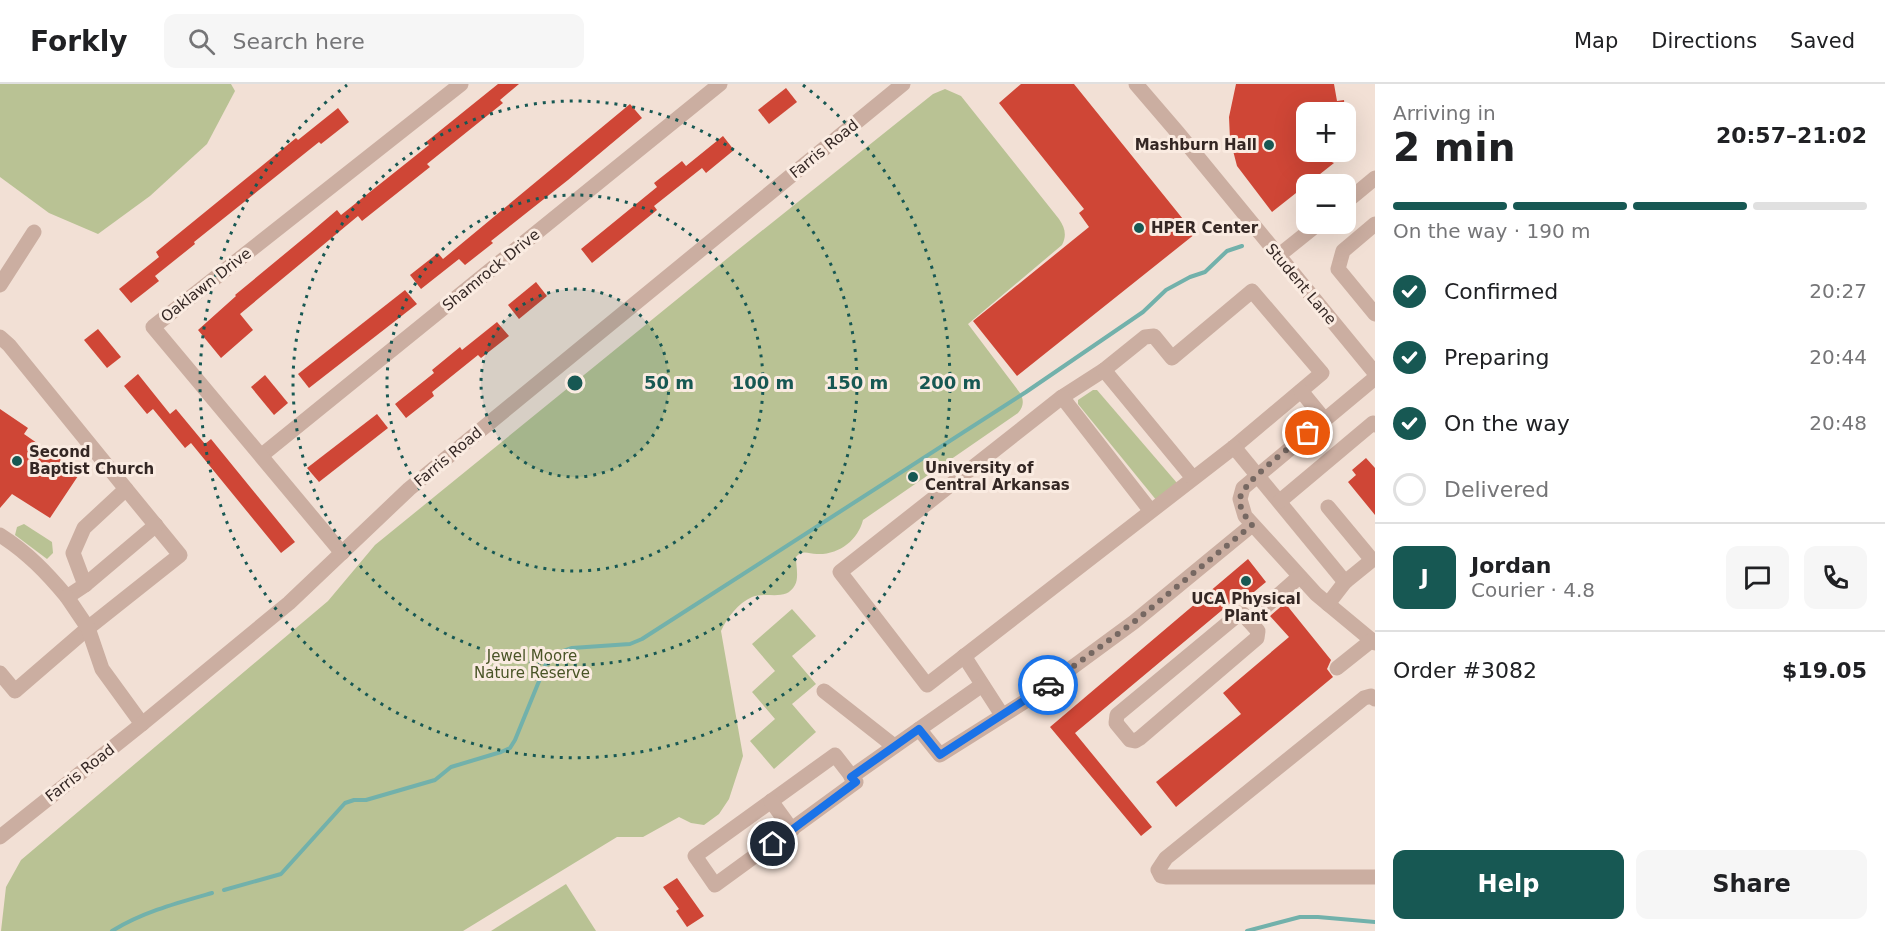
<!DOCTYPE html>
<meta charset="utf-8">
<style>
:root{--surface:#fff;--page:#f6f6f6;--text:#202124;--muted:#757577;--line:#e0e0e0;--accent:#175853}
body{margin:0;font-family:"DejaVu Sans",sans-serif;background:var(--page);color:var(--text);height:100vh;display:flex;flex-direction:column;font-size:22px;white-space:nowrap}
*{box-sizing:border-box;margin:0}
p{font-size:20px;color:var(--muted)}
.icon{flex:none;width:33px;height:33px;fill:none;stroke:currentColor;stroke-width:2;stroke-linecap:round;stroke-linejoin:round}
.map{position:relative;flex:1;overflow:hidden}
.panel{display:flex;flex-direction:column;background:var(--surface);width:510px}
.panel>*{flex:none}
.buttons{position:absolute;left:1296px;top:18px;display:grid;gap:12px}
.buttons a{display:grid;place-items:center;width:60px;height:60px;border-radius:12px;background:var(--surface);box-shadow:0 6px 24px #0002;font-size:30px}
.pin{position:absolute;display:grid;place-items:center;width:51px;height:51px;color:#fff;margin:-26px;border:3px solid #fff;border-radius:50%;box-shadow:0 2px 6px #0007}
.courier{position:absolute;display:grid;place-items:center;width:60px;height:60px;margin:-30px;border:4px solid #1a73e8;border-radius:50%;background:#fff;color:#222;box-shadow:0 2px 8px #0007}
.overview em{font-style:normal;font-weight:800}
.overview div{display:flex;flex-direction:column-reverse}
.overview{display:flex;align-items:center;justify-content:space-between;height:102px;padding:0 18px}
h1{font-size:39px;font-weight:800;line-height:45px}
.bar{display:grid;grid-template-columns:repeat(4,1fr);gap:9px 6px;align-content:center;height:72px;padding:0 18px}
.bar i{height:8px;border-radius:4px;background:var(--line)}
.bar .current{background:var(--accent)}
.bar p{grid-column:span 4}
.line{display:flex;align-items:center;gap:15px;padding:0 18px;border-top:2px solid var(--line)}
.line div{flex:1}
.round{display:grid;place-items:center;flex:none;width:63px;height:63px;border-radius:12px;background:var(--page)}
ol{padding:0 18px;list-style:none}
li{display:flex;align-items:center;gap:18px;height:66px}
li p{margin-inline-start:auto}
li .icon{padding:6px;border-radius:50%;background:var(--accent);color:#fff;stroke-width:4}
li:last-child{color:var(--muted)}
li i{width:33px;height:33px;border:3px solid var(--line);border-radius:50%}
.action{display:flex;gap:12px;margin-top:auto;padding:12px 18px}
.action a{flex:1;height:69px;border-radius:12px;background:var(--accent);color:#fff;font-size:24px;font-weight:800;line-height:69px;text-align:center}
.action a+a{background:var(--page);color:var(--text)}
header{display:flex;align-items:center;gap:36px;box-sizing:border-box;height:84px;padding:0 30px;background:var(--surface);border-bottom:2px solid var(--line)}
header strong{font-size:28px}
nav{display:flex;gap:33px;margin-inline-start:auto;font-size:21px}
.search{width:420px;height:54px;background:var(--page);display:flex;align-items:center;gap:15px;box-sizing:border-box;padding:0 21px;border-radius:12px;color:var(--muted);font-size:22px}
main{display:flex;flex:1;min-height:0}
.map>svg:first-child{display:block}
.green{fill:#b9c294}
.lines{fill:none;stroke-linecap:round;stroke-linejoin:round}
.stream{stroke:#72b1ab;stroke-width:4}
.building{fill:#cf4636}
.minor{stroke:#cbaea1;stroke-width:15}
.done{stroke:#766862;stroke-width:6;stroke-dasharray:0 10.8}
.route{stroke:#1a73e8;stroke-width:8}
.ring{fill:none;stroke:#175853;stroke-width:3;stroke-dasharray:3 6}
.poi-dot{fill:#175853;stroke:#faebe1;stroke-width:2}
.labels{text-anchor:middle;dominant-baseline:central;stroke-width:6;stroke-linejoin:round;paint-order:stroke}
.poi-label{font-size:15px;font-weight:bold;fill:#342724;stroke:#faebe1;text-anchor:start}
.street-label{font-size:15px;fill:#342724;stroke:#faebe1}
.park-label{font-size:15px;fill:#495426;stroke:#faebe1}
.centre{fill:#175853;stroke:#faebe1;stroke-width:3}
.ring-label{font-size:18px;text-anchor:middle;font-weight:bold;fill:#175853;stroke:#faebe1;stroke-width:6;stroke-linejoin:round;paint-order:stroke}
</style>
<header>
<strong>Forkly</strong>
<div class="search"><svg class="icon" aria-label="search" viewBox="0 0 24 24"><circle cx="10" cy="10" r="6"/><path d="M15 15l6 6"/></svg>Search here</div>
<nav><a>Map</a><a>Directions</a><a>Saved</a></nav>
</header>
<main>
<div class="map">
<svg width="1375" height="847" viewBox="0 0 1375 847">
<rect width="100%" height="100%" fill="#f2e0d5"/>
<g class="green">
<polygon points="0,0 231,0 235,7 207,60 150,112 98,150 49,129 0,93"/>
<path d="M 945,5 L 961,12 L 1059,135 C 1065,144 1067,151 1062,161 L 968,240 L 1020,309 C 1024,316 1024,322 1018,329 L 863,436 C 858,456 839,471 817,470 C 808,470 803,465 796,473 C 796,481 799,494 795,501 C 786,518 767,507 752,513 C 738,519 727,534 721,547 L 743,672 L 729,715 L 719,730 L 704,741 L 691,739 L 679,733 L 643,753 L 617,753 L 463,847 L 1,847 L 6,803 L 21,776 L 328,517 L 375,461 L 734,169 L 933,10 Z"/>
<polygon points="1093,306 1097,306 1177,399 1157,417 1078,320 1078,316"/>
<polygon points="24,440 52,458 53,469 47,475 15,451 17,443"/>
<polygon points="792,525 816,552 792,572 816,600 792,620 816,648 774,685 750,657 775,635 752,608 775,587 752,560"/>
<polygon points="566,800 596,847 491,847"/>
</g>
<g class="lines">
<g class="stream">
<polyline points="224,806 281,790 345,719 354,716 366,716 435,696 451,683 501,668 510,664 515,656 546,580 558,569 572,564 630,560 642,555 1026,308 1143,228 1166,206 1190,193 1205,188 1227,167 1242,162"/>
<path d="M 112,847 C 143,828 177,819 212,809"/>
<polyline points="1247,847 1300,833 1318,833 1375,838"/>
</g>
</g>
<g class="building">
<polygon points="498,0 519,0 500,16 503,19 427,80 430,83 362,137 358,132 240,230 253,246 221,274 198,246 236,212 235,211 310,149 337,126 341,131 429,61 426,58"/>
<polygon points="1021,0 1074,0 1195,150 1017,292 973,237 1089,143 1079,129 1084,125 999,19"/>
<polygon points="1236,0 1334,0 1337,17 1344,16 1345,28 1306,28 1306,68 1329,68 1327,76 1334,79 1272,128 1237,82 1230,55 1229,33"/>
<polygon points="786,4 797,18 769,40 758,26"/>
<polygon points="630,20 642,34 568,96 491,157 493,159 465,181 459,175 421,205 410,191 438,169 443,175"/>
<polygon points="338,24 349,38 321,60 319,58 194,158 195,160 155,192 159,197 131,219 119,205 159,173 156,168 296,54 298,56"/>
<polygon points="723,52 734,66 706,89 702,84 654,122 657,126 592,179 581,165 657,103 654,99 682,77 686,82"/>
<polygon points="536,198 547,212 519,235 508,221"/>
<polygon points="405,206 417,220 309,304 298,290"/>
<polygon points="497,238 509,252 481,274 478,271 432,308 434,312 406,334 395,320 434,289 432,286 460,263 462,266"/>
<polygon points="98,245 121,273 107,284 84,256"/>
<polygon points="138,290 170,330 176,325 205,360 211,355 295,458 281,469 191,359 185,364 153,325 147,330 124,302"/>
<polygon points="265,291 288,319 274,331 251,303"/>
<polygon points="0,325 28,344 24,350 80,389 50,434 12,410 0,424"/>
<polygon points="377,330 388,344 319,398 307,384"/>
<polygon points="1366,374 1375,384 1375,431 1348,398 1356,391 1352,386"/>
<polygon points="1248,475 1266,498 1243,517 1239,512 1075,649 1152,743 1141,752 1050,643"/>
<polygon points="1285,519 1331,576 1327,585 1333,593 1176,723 1156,698 1241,630 1223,609 1289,553 1270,532"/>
<polygon points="677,794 704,832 687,843 676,827 679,825 663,803"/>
</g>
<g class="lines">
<g class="minor">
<polyline points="1136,0 1178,49 1375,289"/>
<polyline points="1346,118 1375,94"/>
<polyline points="1375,140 1343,167 1338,185 1375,230"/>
<polyline points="1278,172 1318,140"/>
<polyline points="0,201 34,148"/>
<polygon points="1252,207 1322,289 1234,363 927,601 840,488 1062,313 1104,286 1145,253 1154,252 1172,274"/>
<polyline points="0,253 9,261 126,405"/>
<polyline points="1104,286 1193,394"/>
<polyline points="1375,294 1243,404 1240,415 1245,432 1316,510 1375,559"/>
<polyline points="1301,307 1324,335"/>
<polyline points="1062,313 1150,426"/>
<polyline points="1234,363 1345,498"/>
<polyline points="262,371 720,0"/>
<polyline points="1280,417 1373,339 1375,341"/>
<path d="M 0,451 C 27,468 47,489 67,513 L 85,501 L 73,469 L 84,444 L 126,405 L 180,471 L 88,544 L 15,607 L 0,589"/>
<polyline points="342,469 153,243 461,0"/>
<polyline points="85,501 156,441"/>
<polyline points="67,513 88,544 102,585 142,640"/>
<polyline points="1328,520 1345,498 1372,476 1328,423"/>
<polygon points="1240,529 1243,530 1258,547 1257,554 1140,654 1135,657 1130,656 1116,639 1117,631"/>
<polyline points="1249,537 1299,493"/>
<polyline points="964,572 1002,631"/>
<polyline points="1337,584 1372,556"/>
<polyline points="824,607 894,662"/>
<polyline points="1375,615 1371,612 1364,614 1166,774 1158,786 1161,792 1166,793 1375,793"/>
<polyline points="919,645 940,671 1032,613 1134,538 1252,441"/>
<polygon points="835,671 856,698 715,801 695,772"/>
<polyline points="851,693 982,601"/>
<polyline points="771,717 792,746"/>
<polyline points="0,753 142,640 289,519 409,405 444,376 903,0"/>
</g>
</g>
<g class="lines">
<path class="done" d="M 1048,601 L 1134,538 L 1252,441 C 1246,433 1239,425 1240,415 C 1241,399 1293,361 1308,349"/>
<polyline class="route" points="773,760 856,698 851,693 919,645 940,671 1048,601"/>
</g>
<circle cx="575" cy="299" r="94" fill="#175853" fill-opacity=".12"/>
<g class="ring">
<circle cx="575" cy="299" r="94"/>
<circle cx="575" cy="299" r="188"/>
<circle cx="575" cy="299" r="282"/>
<path d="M803 1A375 375 0 1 1 347 1"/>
</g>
<g class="poi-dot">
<circle cx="1269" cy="61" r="6"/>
<circle cx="1139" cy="144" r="6"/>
<circle cx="17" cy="377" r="6"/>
<circle cx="913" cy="393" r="6"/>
<circle cx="1246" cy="497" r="6"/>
</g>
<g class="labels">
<g class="poi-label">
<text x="1257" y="61" text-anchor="end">Mashburn Hall</text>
<text x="1151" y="144">HPER Center</text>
<text x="29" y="368">Second<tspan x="29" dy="17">Baptist Church</tspan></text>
<text x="925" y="384">University of<tspan x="925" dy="17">Central Arkansas</tspan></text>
<text x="1246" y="515" text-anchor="middle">UCA Physical<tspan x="1246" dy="17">Plant</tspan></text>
</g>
<g class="street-label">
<text transform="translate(824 65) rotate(-39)">Farris Road</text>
<text transform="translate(491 186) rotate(-39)">Shamrock Drive</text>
<text transform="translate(1301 200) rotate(50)">Student Lane</text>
<text transform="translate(206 201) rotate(-38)">Oaklawn Drive</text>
<text transform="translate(448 373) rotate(-40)">Farris Road</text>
<text transform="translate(80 689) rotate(-38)">Farris Road</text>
</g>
<g class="park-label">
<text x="532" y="572">Jewel Moore<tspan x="532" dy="17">Nature Reserve</tspan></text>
</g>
</g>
<circle cx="575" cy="299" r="9" class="centre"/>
<g class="ring-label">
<text x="669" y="305">50 m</text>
<text x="763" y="305">100 m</text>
<text x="857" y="305">150 m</text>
<text x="950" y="305">200 m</text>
</g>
</svg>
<div class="buttons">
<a>+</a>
<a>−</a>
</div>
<div class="pin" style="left:1308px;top:349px;background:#ea580c"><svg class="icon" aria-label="bag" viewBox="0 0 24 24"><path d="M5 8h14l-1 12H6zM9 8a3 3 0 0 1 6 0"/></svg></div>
<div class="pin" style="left:773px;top:760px;background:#1f2937"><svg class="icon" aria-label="home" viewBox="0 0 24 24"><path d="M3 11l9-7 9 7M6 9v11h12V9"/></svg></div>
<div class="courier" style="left:1048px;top:601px"><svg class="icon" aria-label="car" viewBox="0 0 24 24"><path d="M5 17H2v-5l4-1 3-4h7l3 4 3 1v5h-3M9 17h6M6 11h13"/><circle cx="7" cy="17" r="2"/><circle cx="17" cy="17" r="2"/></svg></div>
</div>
<section class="panel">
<div class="overview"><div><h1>2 min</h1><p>Arriving in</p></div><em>20:57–21:02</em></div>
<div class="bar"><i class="current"></i><i class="current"></i><i class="current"></i><i></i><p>On the way · 190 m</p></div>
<ol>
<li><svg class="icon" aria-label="check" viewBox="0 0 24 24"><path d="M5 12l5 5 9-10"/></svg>Confirmed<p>20:27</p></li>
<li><svg class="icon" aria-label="check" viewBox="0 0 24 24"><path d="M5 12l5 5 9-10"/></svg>Preparing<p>20:44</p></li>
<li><svg class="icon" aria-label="check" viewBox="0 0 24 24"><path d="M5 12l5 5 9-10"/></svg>On the way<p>20:48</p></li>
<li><i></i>Delivered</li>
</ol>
<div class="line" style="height:108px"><b class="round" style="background:var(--accent);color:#fff">J</b><div><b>Jordan</b><p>Courier · 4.8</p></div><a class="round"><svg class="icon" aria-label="chat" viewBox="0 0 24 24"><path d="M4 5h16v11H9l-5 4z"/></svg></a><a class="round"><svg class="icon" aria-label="phone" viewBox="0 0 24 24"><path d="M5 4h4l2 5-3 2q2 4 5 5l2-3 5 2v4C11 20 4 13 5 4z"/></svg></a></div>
<div class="line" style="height:78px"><div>Order #3082</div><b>$19.05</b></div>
<div class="action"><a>Help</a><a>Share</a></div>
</section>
</main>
